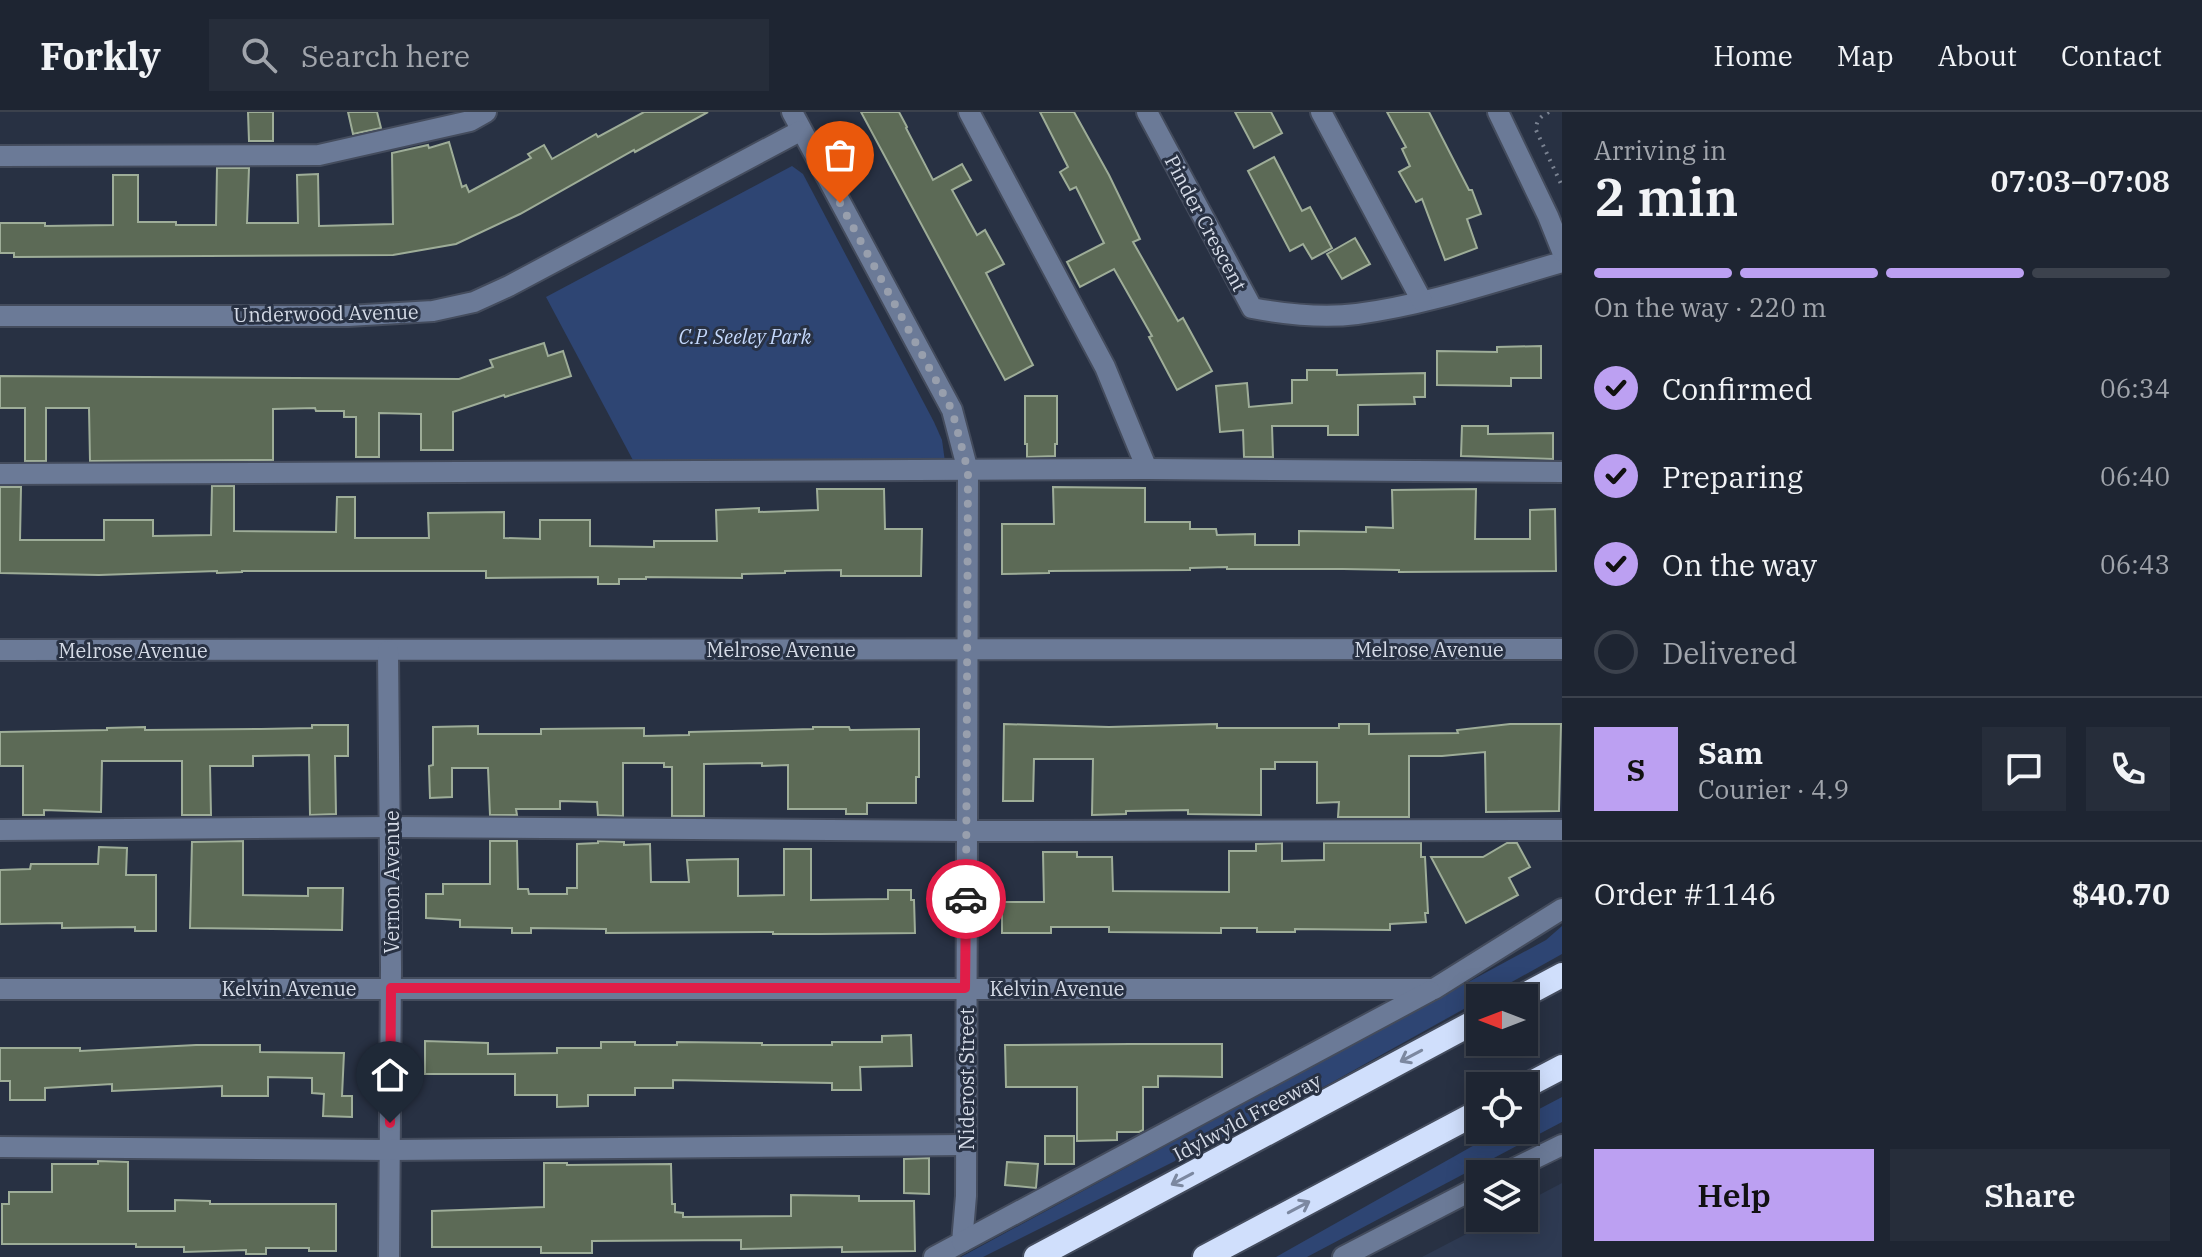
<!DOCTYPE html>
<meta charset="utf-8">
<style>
:root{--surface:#1e2532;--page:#262d3a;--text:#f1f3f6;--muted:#a1a5ac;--line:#3c424d;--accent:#bca0f2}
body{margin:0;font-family:"IBM Plex Serif",serif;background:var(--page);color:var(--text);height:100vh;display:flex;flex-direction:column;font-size:30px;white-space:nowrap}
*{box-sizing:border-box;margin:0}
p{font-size:26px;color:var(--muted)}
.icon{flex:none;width:44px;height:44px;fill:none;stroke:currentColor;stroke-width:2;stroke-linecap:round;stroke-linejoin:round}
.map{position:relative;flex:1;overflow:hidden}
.panel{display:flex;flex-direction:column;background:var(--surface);width:640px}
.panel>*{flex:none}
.needle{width:52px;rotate:270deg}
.tools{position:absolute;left:1466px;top:872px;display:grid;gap:16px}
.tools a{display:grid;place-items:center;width:72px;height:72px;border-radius:0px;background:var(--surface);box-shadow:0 4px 20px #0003,0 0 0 2px var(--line);font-size:40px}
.pin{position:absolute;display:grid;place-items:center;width:68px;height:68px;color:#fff;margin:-82px -34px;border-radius:50% 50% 50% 0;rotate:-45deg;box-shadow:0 0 8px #0007}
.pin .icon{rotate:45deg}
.courier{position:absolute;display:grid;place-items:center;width:80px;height:80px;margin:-40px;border:6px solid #e11d48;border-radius:50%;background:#fff;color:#222;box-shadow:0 2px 10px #0007}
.overview em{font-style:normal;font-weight:600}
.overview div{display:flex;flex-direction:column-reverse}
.overview{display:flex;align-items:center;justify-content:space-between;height:136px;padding:0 32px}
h1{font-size:52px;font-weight:600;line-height:60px}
.bar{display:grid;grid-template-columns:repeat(4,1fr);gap:12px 8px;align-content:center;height:96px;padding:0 32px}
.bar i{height:10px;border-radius:6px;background:var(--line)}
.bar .active{background:var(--accent)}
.bar p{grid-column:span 4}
.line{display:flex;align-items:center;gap:20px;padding:0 32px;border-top:2px solid var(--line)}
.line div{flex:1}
.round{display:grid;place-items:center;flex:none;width:84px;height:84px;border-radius:0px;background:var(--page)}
ol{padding:0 32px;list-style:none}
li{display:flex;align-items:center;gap:24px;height:88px}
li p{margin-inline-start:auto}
li .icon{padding:8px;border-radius:50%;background:var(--accent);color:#111;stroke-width:4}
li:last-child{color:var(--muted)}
li i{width:44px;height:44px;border:4px solid var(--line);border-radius:50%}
.cta{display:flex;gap:16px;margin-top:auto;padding:16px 32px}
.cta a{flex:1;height:92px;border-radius:0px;background:var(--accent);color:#111;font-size:32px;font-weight:600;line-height:92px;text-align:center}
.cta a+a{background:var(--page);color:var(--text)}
header{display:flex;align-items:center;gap:48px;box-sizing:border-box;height:112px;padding:0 40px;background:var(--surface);border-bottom:2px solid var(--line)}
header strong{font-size:38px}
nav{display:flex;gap:44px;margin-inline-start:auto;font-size:28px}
.search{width:560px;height:72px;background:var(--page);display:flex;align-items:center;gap:20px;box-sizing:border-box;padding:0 28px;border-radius:0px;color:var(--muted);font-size:30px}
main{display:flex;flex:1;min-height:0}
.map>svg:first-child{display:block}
.built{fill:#2e3a52}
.green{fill:#2e4573}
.building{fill:#5c6a56;stroke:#9ead98;stroke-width:2}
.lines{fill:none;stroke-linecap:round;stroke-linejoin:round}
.minor-casing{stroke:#444c5d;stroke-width:24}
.highway-casing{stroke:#444c5d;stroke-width:28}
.path{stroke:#7a8291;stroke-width:4;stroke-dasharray:2 6;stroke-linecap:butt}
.minor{stroke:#6b7a97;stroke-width:20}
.highway{stroke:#d0dffc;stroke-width:24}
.oneway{stroke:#7c88a0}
.done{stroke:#989fad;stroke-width:8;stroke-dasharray:0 14.4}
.route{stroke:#e11d48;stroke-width:10}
.labels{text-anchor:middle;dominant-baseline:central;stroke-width:6;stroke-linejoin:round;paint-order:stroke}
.street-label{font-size:20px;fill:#d4dae6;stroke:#283143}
.park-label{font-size:20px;font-style:italic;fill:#c5d9fd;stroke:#283143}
</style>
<header>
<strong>Forkly</strong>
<div class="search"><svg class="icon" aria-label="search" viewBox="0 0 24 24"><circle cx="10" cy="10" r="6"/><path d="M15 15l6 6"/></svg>Search here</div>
<nav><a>Home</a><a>Map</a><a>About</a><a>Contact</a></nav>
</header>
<main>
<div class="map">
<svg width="1562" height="1145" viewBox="0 0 1562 1145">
<rect width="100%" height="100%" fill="#283143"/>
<polygon class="built" points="1562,1071 1562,1145 1422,1145 1497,1106 1524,1106 1524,1091"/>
<g class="green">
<polygon points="792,54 803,62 934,310 942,328 945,350 635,352 546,185"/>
<polygon points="1562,814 1562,842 1483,886 1480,886 1480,888 1329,972 983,1145 961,1145 1546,828"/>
<polygon points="1562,985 1562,1010 1307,1145 1276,1145 1501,1018 1524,1018 1524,1005"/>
</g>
<g class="building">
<polygon points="248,0 273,0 273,29 249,29"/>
<polygon points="348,0 377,0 381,16 353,22"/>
<polygon points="644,0 708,0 635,40 634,38 520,102 456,132 393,143 14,145 14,141 0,141 0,111 45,111 45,114 113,113 113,63 138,63 138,110 176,110 176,113 216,113 217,56 249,56 247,111 298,111 297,63 318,62 319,114 393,112 392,41 428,33 429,36 449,30 462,75 466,73 469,80 531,46 528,42 544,33 552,47 596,22 598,25"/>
<polygon points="861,0 899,0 907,15 906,16 933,68 962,52 971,68 952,78 977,123 985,118 1004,152 986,161 1033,253 1005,268"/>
<polygon points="1040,0 1074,0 1109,63 1140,127 1133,130 1178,209 1183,206 1212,259 1177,278 1149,225 1152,224 1114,157 1080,175 1067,150 1104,131 1076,75 1070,78 1060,60 1068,55"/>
<polygon points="1235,0 1271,0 1282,21 1254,36"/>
<polygon points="1387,0 1429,0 1469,78 1472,78 1481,102 1467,107 1477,136 1445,148 1422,87 1416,90 1399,60 1410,54 1402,37 1406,35"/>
<polygon points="1274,45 1302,99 1310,95 1332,136 1312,147 1303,132 1290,139 1248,59"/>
<polygon points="1355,126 1370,152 1342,167 1327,142"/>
<polygon points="544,231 548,244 563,239 571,264 505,285 504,283 453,300 453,338 421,338 421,302 379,301 379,345 356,345 356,305 344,305 344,299 316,299 315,296 273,297 273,348 90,349 89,296 46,296 46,349 25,349 25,296 0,296 0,264 459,267 493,255 490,248"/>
<polygon points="1541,234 1541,266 1511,266 1511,274 1437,273 1437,239 1497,240 1497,235"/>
<polygon points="1307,258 1337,258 1337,263 1425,261 1425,285 1414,285 1415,292 1358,293 1358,323 1328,323 1328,314 1272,314 1273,345 1244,345 1243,318 1220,320 1216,274 1247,271 1249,295 1292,291 1292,268 1307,268"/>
<polygon points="1025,284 1057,284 1057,332 1055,332 1055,344 1027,345 1027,332 1025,332"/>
<polygon points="1462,314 1488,314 1488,322 1553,321 1553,347 1461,344"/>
<polygon points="212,374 234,374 234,419 336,420 337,385 355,385 355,426 429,426 428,401 504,400 504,426 540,427 540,408 590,408 590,434 654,435 654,429 717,429 716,398 759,396 759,400 818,398 817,377 884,377 885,417 922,417 921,464 841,464 841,458 785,459 785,461 742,462 742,466 646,465 646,467 619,467 619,472 598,472 598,465 486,466 486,459 242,459 242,460 217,461 217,459 99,463 0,461 0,375 21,375 20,428 104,428 104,408 153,408 153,424 211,423"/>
<polygon points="1053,375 1145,376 1145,410 1190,410 1190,417 1216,417 1217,423 1255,422 1255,433 1299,433 1299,419 1366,420 1366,415 1393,416 1392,378 1476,377 1475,427 1530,427 1530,398 1555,397 1556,459 1399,460 1399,458 1343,457 1227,457 1227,455 1190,456 1190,458 1049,459 1049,461 1002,462 1002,412 1054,412"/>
<polygon points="1004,612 1109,615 1217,612 1217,616 1339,616 1339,612 1369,612 1369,622 1458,621 1457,618 1510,612 1561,612 1559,699 1486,700 1485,640 1442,644 1409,644 1409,705 1338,705 1339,690 1317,691 1317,650 1275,650 1275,657 1261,657 1261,703 1188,702 1188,698 1126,699 1126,702 1092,703 1093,647 1034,647 1033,689 1003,689"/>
<polygon points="312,613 348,613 348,644 335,644 336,702 310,703 309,643 253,644 253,654 210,654 211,703 182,703 182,649 102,649 101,700 44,698 44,703 23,703 23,654 0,654 0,620 107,618 107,616 145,615 145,618 261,617 312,616"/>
<polygon points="478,614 478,622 541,622 541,617 644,616 644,624 689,623 689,620 813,617 813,615 849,615 850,618 919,617 919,665 916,665 916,691 867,691 867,702 846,702 846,697 788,697 788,653 762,654 762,651 704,652 704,704 672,704 672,655 664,655 664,651 623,651 623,704 598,703 597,690 560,689 560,697 516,697 517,703 490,703 488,656 452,656 452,685 430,686 429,654 433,653 433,615"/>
<polygon points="243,729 243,783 308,784 308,776 343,776 342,818 190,816 192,730"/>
<polygon points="490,729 517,729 518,777 528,777 529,782 567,782 567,776 577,776 577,732 598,731 598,729 624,730 624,733 650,732 651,770 689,770 687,748 738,747 738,784 784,783 784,737 811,737 811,788 888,787 888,778 911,778 911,788 914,788 915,821 820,822 773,822 773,820 606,821 606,817 531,816 531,821 512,821 512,816 460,815 460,808 426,806 426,782 443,782 443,772 490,772"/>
<polygon points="1282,731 1282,749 1324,748 1324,731 1421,731 1421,745 1425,745 1428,801 1425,801 1426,810 1390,812 1390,818 1295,817 1295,820 1257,820 1257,816 1221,816 1221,821 1109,820 1109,815 1051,815 1051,821 1002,821 1002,790 1044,790 1043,740 1077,740 1077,745 1112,745 1113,779 1229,780 1229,739 1256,739 1256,732"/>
<polygon points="1507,731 1517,731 1530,755 1509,766 1518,783 1466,811 1431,745 1483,745"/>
<polygon points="99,735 127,736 126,763 156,763 156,819 135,819 135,815 62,816 62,811 0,812 0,758 30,757 31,752 98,752"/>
<polygon points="911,923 912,954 860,955 861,978 832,978 832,971 673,968 673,976 635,976 635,983 588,983 588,994 557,995 557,983 515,983 515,962 425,962 425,929 488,931 488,942 557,941 557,936 601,936 601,930 635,930 635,933 677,933 677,930 762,931 762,933 832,933 832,930 882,930 882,924"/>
<polygon points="1130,932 1222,932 1222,965 1158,964 1158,975 1143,975 1143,1018 1139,1020 1117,1020 1117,1028 1077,1029 1077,975 1006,975 1005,933"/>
<polygon points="196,933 260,933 260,940 344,941 342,984 352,984 352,1005 323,1004 324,982 312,981 312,966 268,965 268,984 222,984 222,974 112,979 112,972 45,976 45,988 10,988 10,969 0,969 0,936 80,936 80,939"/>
<rect x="1045" y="1024" width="29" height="28"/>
<polygon points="929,1046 929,1082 904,1081 904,1047"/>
<polygon points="98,1049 128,1050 128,1099 175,1099 175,1088 210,1089 210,1092 336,1092 336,1139 309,1139 309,1136 266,1136 266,1142 246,1142 246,1138 184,1140 184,1135 136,1135 136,1132 2,1132 2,1092 9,1092 9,1080 52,1080 52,1052 98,1052"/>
<polygon points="1007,1050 1038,1052 1036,1076 1005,1073"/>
<polygon points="544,1051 567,1051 567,1053 671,1052 672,1092 675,1092 675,1100 683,1101 683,1105 791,1104 791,1083 859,1084 859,1089 914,1089 915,1139 842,1140 842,1135 741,1137 741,1128 592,1129 592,1141 541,1141 541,1135 432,1135 432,1099 544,1095"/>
</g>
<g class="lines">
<defs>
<g id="minor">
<polyline points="792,0 952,298 968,359 966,1084 962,1130 934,1145"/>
<polyline points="969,0 1105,255 1147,357"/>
<path d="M 1147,0 L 1252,196 C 1284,202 1325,206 1357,202 C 1426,193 1496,169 1562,150"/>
<polyline points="1321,0 1422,189"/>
<polyline points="1498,0 1548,104 1562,139"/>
<polyline points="0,44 319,43 470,9 486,0"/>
<polyline points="0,204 348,204 433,199 474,190 509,174 800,19"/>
<polyline points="0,362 1147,357 1562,360"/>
<polyline points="0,538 1562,537"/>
<polyline points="388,539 391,856 389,1145"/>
<polyline points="0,718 391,715 966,719 1562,718"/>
<polyline points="0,877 1434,877 1562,797"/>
<polyline points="0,1035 390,1038 965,1033"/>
<polyline points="1503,1062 1562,1033"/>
<polyline points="962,1130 1430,879"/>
<polyline points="1343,1145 1480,1074"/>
</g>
<g id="highway">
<polyline points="1519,886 1562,863"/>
<polyline points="1524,975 1562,955"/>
<polyline points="1036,1145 1480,907"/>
<polyline points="1205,1145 1480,999"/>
</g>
</defs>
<use href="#minor" class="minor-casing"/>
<use href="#highway" class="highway-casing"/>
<path class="path" d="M 1549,0 C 1541,4 1536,8 1536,18 L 1562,74"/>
<use href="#minor" class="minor"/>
<use href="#highway" class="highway"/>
</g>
<defs><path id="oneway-shaft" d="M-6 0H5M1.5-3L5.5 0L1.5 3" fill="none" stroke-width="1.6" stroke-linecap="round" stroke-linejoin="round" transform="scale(2)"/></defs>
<g class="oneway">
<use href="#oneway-shaft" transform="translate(1411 944) rotate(152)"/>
<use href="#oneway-shaft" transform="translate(1182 1067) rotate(152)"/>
<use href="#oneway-shaft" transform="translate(1299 1095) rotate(-28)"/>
</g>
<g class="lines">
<polyline class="done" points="840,91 952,298 968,359 966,787"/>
<polyline class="route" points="390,1011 391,876 965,876 966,787"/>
</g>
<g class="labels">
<g class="street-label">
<text transform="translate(1206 111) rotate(62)">Pinder Crescent</text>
<text transform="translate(326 201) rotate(-1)">Underwood Avenue</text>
<text x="781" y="537">Melrose Avenue</text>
<text x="1429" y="537">Melrose Avenue</text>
<text x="133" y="538">Melrose Avenue</text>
<text transform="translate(391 770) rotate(-90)">Vernon Avenue</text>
<text x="289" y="876">Kelvin Avenue</text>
<text x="1057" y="876">Kelvin Avenue</text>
<text transform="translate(966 967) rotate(-90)">Niderost Street</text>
<text transform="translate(1247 1005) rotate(-28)">Idylwyld Freeway</text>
</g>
<g class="park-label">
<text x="745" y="224">C.P. Seeley Park</text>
</g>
</g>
</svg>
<div class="tools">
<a><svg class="needle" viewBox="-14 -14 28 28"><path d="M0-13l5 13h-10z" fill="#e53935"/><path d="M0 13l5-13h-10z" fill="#a1a5ac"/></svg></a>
<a><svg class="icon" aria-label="locate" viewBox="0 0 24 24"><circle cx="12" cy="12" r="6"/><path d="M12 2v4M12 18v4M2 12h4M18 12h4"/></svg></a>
<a><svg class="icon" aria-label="layers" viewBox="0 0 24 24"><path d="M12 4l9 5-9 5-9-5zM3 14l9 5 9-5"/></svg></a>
</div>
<div class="pin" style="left:840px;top:91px;background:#ea580c"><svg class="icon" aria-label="bag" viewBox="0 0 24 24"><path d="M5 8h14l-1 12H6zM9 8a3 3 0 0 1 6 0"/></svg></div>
<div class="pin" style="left:390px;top:1011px;background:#1f2937"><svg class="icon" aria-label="home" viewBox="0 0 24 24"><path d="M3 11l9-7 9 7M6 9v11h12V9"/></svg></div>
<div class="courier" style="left:966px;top:787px"><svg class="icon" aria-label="car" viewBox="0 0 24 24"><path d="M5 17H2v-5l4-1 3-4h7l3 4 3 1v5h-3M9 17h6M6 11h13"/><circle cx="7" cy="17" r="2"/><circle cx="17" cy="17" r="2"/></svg></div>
</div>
<section class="panel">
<div class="overview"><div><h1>2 min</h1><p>Arriving in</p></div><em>07:03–07:08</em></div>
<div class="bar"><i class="active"></i><i class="active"></i><i class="active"></i><i></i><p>On the way · 220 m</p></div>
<ol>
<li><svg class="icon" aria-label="check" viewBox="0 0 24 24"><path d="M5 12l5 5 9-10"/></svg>Confirmed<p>06:34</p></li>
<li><svg class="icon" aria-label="check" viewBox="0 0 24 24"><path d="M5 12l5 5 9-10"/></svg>Preparing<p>06:40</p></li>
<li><svg class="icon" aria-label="check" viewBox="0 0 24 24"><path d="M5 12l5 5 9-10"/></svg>On the way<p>06:43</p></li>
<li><i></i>Delivered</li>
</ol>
<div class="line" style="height:144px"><b class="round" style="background:var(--accent);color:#111">S</b><div><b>Sam</b><p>Courier · 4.9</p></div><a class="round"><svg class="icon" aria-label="chat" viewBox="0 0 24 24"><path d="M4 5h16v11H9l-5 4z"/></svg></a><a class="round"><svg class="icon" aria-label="phone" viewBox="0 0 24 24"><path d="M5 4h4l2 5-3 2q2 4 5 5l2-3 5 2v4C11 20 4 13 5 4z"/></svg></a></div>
<div class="line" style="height:104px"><div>Order #1146</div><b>$40.70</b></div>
<div class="cta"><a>Help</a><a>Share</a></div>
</section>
</main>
